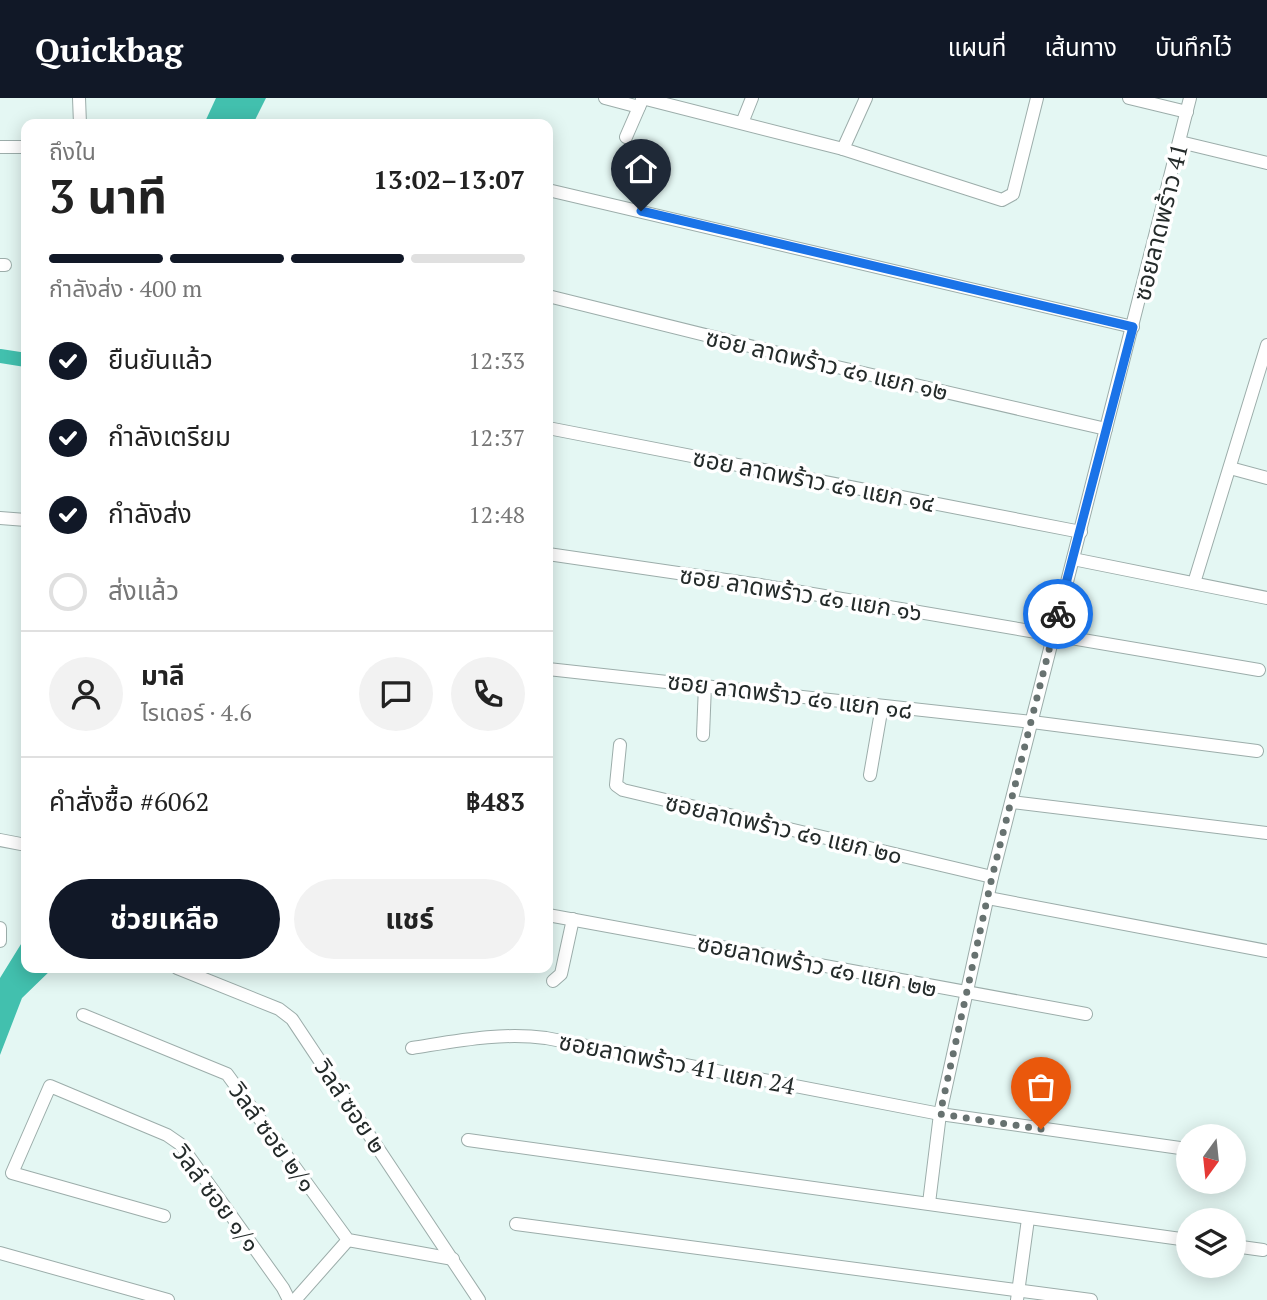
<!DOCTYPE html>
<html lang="th">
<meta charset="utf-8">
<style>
:root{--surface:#fff;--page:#f2f2f2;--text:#222;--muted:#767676;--line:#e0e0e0;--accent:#111827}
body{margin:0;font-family:"PT Serif","Noto Sans Thai",serif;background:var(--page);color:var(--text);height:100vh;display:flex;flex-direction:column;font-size:26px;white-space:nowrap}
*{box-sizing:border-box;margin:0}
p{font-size:23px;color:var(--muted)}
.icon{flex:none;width:38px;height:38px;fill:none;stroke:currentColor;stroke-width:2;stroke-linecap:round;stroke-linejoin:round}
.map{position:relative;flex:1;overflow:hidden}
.sheet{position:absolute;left:21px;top:21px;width:532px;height:854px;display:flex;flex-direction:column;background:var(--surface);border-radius:14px;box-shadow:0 4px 18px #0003}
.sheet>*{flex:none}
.needle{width:46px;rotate:195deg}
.tools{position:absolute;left:1176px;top:1026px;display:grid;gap:14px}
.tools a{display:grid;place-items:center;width:70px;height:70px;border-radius:50%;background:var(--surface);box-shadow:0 4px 18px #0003;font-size:35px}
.pin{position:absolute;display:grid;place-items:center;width:60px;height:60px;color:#fff;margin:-72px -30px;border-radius:50% 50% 50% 0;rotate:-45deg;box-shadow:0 0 7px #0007}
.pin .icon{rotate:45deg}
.courier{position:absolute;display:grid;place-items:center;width:70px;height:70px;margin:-35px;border:5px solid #1a73e8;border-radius:50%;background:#fff;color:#222;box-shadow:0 2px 9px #0007}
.headline em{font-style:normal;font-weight:700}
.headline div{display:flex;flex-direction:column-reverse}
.headline{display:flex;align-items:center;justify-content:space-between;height:119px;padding:0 28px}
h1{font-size:46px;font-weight:700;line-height:52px}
.bar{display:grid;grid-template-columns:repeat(4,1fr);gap:10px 7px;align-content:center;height:84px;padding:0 28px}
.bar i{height:9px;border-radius:5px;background:var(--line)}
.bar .selected{background:var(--accent)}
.bar p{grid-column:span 4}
.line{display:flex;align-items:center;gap:18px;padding:0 28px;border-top:2px solid var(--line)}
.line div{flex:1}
.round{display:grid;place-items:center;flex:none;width:74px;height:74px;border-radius:37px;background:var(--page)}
ol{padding:0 28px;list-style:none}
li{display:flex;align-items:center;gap:21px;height:77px}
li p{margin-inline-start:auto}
li .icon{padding:7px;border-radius:50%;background:var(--accent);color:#fff;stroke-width:4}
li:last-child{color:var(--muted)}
li i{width:38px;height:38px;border:4px solid var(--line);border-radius:50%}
.button{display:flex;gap:14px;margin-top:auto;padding:14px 28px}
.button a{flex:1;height:80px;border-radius:42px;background:var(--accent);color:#fff;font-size:28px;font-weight:700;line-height:80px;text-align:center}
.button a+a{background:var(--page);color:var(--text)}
header{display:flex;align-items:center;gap:42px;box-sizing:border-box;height:98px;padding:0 35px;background:var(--accent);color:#fff}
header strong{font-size:33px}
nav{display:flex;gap:38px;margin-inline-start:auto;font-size:24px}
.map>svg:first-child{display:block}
.water{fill:#42c0ae}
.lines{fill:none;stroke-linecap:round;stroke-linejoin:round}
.canal{stroke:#42c0ae;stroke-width:14}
.street-casing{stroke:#9cadaa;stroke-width:14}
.street{stroke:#fff;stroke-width:12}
.done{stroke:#677270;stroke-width:7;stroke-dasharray:0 12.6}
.route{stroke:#1a73e8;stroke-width:9}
.labels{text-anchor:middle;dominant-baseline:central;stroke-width:7;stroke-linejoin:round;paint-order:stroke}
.street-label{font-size:24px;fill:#242b2a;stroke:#fff}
</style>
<header>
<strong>Quickbag</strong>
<nav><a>แผนที่</a><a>เส้นทาง</a><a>บันทึกไว้</a></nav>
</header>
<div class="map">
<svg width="1267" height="1202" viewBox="0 0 1267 1202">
<rect width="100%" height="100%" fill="#e4f7f3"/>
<g class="water">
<polygon points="216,0 266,0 253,26 204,26"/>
<polygon points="26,838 26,870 53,870 22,900 0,957 0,880"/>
</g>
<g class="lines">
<polyline class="canal" points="0,258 26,262"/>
<defs>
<g id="street">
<polyline points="79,0 80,26"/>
<polyline points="605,0 639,9"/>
<polyline points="642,0 843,51 1002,102 1013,96 1037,0"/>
<polyline points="1129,0 1187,14"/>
<polyline points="742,25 752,0"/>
<polyline points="626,39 643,0"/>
<polyline points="1180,44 1267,65"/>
<polyline points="0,49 26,49"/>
<polyline points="843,51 866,0"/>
<polyline points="548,92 1133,229"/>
<polyline points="0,167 5,167"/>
<polyline points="548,198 798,260 1106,331"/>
<polyline points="548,330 1081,434"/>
<polyline points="1230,370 1267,380"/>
<polyline points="0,420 26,422"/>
<polyline points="548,456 760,487 1259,572"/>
<polyline points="1073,461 1267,500"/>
<polyline points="1194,485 1267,247"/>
<polyline points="548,571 1032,624 1257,653"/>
<polyline points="703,637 705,587"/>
<polyline points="620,647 616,687 623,692 992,779"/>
<polyline points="870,677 882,608"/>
<polyline points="1012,704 1267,735"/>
<polyline points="0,742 26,747"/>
<polyline points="988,800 1267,853"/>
<polyline points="548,817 1086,916"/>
<polyline points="0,830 0,843"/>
<polyline points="177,870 279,911 292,921 479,1202"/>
<polyline points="553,883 561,876 573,821"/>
<polyline points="83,917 227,976 348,1142 453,1161"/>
<path d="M 412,950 C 457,943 500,934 546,940 L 940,1016 L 1187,1051"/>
<polyline points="468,1042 1188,1142"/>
<polyline points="929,1105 940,1016 992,779 1190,0"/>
<polyline points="164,1118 12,1075 50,988 167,1037 180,1046 283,1190 289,1202"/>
<polyline points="516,1126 1091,1202"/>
<polyline points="1234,1148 1263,1152"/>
<polyline points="0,1155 168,1202"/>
<polyline points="295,1202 348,1142"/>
<polyline points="1017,1202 1028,1121"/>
</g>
</defs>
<use href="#street" class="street-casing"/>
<use href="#street" class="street"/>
</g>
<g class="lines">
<polyline class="done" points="1041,1031 940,1016 992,779 1058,516"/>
<polyline class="route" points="641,113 1133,229 1058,516"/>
</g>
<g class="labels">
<g class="street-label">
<text transform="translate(1160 124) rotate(-76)">ซอยลาดพร้าว 41</text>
<text transform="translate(827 266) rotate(13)">ซอย ลาดพร้าว ๔๑ แยก ๑๒</text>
<text transform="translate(814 382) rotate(11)">ซอย ลาดพร้าว ๔๑ แยก ๑๔</text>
<text transform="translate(801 495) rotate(9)">ซอย ลาดพร้าว ๔๑ แยก ๑๖</text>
<text transform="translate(790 597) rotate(7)">ซอย ลาดพร้าว ๔๑ แยก ๑๘</text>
<text transform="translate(784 730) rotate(13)">ซอยลาดพร้าว ๔๑ แยก ๒๐</text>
<text transform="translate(817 867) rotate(11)">ซอยลาดพร้าว ๔๑ แยก ๒๒</text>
<text transform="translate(677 965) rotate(11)">ซอยลาดพร้าว 41 แยก 24</text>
<text transform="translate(351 1008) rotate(56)">วิลล์ ซอย ๒</text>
<text transform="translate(273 1039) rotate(54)">วิลล์ ซอย ๒/๑</text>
<text transform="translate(217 1100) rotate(53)">วิลล์ ซอย ๑/๑</text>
</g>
</g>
</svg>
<div class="tools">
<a><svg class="needle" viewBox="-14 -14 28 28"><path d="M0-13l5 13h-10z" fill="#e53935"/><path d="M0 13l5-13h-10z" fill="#767676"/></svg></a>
<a><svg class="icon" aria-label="layers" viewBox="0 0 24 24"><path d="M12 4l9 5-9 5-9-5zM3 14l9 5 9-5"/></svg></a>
</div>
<div class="pin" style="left:1041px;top:1031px;background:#ea580c"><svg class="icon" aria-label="bag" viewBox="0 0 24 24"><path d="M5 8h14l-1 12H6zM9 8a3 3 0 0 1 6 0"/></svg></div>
<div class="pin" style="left:641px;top:113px;background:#1f2937"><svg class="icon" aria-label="home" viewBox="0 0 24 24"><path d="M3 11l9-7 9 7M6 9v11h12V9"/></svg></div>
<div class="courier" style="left:1058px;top:516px"><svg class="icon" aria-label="bike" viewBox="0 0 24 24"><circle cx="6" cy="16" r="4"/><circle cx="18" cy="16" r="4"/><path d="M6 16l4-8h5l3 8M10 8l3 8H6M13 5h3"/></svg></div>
<section class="sheet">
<div class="headline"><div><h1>3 นาที</h1><p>ถึงใน</p></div><em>13:02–13:07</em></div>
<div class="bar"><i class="selected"></i><i class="selected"></i><i class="selected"></i><i></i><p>กำลังส่ง · 400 m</p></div>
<ol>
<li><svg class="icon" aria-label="check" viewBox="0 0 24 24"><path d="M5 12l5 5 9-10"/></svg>ยืนยันแล้ว<p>12:33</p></li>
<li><svg class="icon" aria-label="check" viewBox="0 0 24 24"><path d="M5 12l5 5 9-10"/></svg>กำลังเตรียม<p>12:37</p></li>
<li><svg class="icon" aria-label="check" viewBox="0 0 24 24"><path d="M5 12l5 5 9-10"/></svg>กำลังส่ง<p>12:48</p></li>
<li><i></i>ส่งแล้ว</li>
</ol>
<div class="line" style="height:126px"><a class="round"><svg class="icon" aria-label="person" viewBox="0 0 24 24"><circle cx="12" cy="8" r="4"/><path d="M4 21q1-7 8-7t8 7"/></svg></a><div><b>มาลี</b><p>ไรเดอร์ · 4.6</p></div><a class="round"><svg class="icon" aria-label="chat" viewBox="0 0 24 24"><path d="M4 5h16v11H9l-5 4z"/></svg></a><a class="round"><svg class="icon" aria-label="phone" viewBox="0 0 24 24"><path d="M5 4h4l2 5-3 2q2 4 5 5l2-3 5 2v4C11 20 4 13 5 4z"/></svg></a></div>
<div class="line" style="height:91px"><div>คำสั่งซื้อ #6062</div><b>฿483</b></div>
<div class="button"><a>ช่วยเหลือ</a><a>แชร์</a></div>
</section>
</div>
